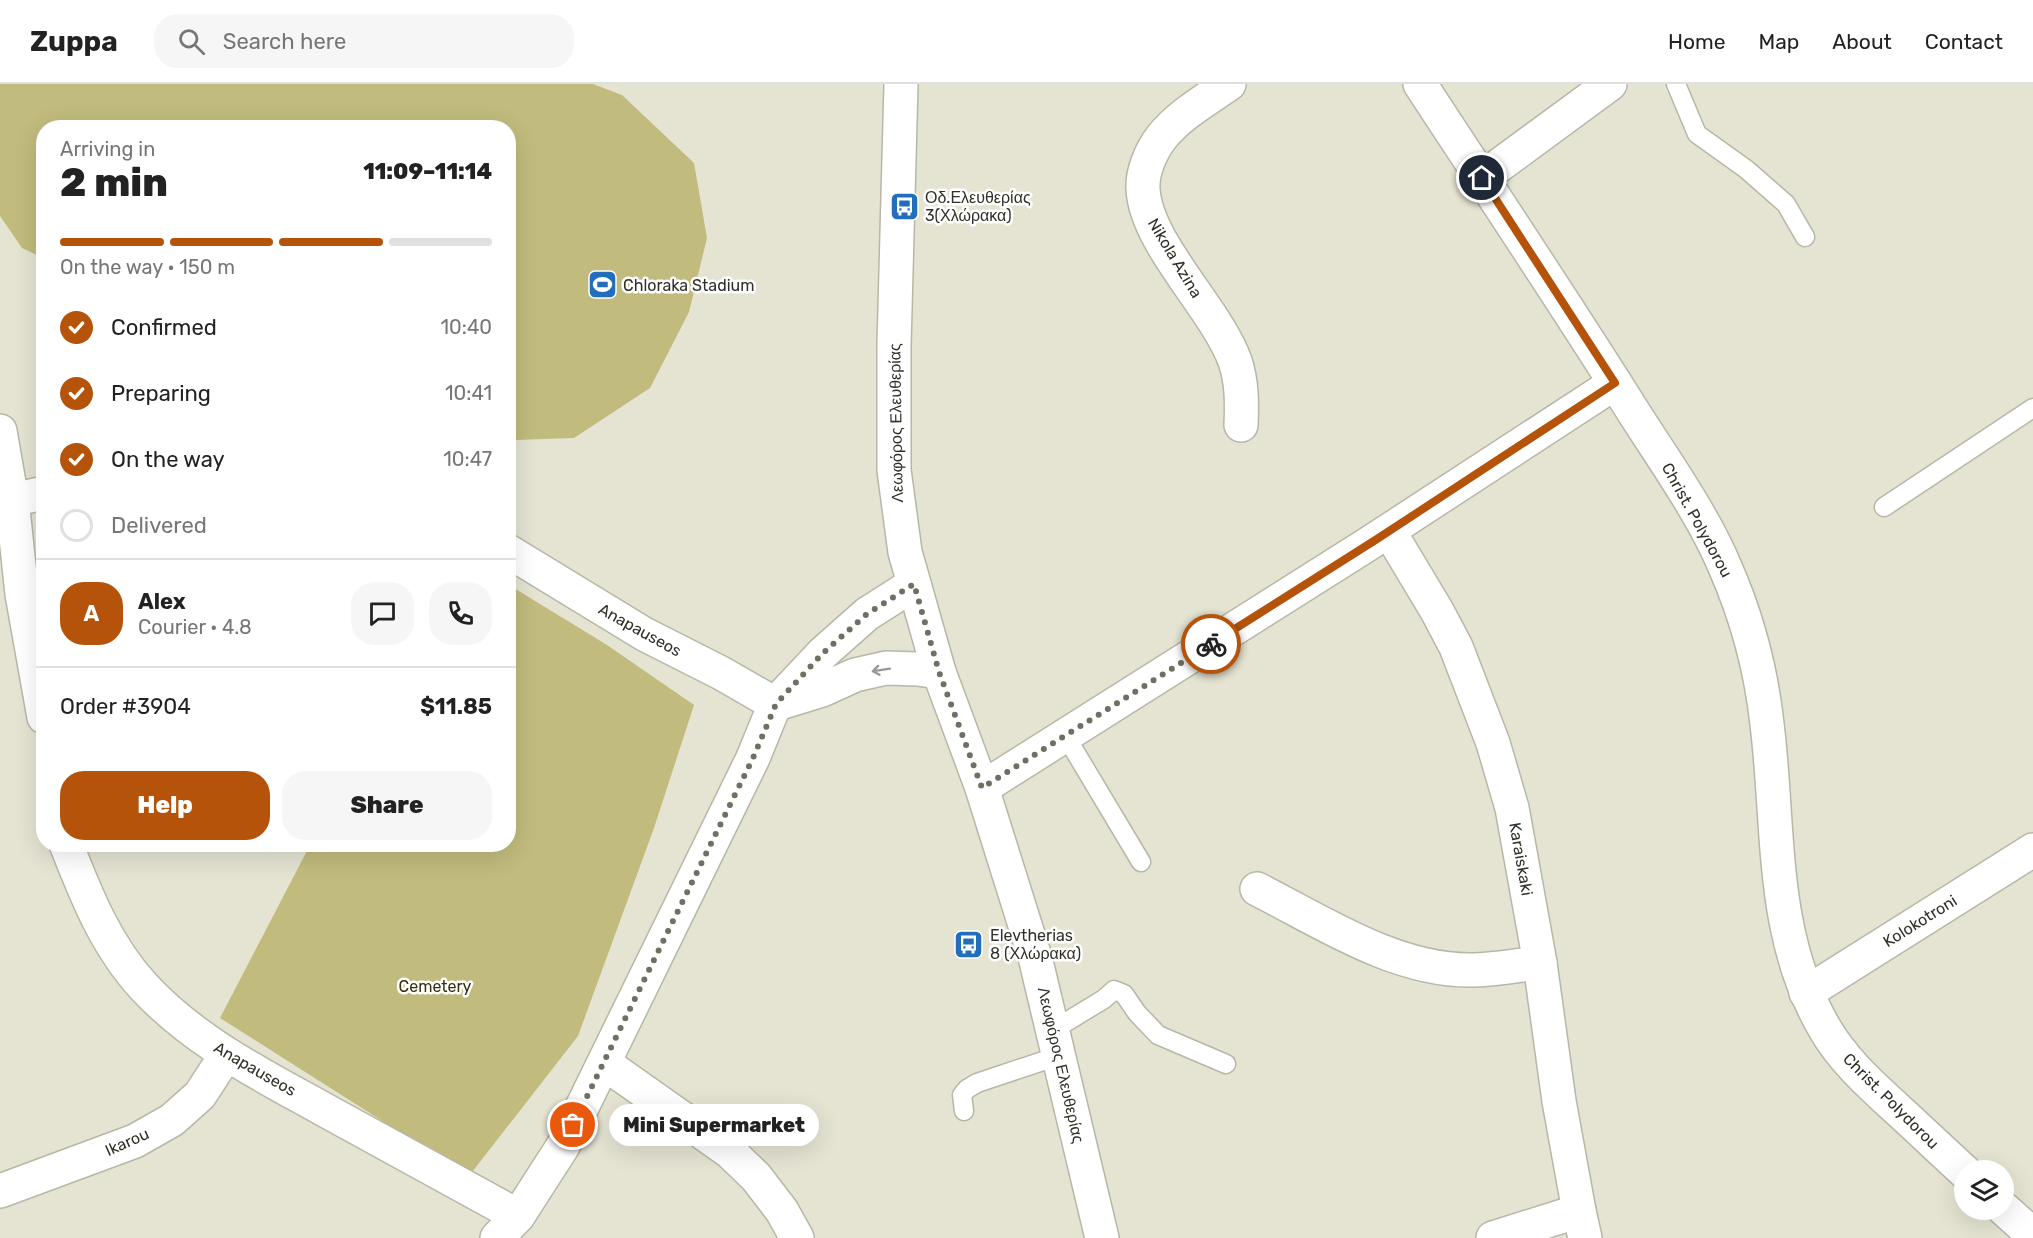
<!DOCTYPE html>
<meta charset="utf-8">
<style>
:root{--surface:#fff;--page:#f6f6f6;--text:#222;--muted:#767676;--line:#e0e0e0;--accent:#b45309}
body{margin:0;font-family:Rubik,sans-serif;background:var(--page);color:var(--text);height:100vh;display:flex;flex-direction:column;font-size:22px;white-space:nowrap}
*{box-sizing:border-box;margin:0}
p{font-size:20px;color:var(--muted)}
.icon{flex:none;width:33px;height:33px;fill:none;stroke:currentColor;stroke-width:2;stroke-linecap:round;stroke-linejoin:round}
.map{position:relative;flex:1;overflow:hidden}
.panel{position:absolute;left:36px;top:36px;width:480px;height:732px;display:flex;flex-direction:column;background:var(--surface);border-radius:24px;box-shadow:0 6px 24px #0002}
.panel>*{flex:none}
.fabs{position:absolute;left:1954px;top:1076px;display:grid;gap:12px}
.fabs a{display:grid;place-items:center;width:60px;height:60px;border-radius:50%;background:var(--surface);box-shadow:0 6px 24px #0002;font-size:30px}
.pin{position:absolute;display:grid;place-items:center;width:51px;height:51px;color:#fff;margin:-26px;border:3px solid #fff;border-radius:50%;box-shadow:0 2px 6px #0007}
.courier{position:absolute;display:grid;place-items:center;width:60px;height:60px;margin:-30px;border:4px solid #b45309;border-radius:50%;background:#fff;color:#222;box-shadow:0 2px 8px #0007}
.bubble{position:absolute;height:42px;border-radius:21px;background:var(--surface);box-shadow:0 6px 24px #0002;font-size:20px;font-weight:800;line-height:42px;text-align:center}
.overview em{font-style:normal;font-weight:800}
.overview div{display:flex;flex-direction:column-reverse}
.overview{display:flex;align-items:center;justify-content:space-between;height:102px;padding:0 24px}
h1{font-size:39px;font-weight:800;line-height:45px}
.bar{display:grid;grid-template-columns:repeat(4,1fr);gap:9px 6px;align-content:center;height:72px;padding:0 24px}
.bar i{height:8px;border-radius:4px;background:var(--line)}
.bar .on{background:var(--accent)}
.bar p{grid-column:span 4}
.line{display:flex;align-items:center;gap:15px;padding:0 24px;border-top:2px solid var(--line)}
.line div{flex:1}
.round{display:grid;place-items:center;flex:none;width:63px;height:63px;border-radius:24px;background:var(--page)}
ol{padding:0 24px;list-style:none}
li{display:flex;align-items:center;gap:18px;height:66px}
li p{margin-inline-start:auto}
li .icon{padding:6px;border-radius:50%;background:var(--accent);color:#fff;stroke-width:4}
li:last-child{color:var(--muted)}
li i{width:33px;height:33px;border:3px solid var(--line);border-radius:50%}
.cta{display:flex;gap:12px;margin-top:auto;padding:12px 24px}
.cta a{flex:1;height:69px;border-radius:24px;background:var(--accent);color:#fff;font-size:24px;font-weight:800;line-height:69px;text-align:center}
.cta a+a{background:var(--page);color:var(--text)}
header{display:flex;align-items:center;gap:36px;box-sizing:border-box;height:84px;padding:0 30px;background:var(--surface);border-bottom:2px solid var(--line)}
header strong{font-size:28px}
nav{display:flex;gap:33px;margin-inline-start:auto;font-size:21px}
.search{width:420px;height:54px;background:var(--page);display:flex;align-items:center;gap:15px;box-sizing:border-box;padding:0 21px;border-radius:24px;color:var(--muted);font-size:22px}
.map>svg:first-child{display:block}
.green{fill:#c1bb7d}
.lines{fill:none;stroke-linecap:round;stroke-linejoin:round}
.service-casing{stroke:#b8b7a7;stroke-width:21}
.minor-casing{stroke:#b8b7a7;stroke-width:36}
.tertiary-casing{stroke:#b8b7a7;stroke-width:36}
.secondary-casing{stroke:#b8b7a7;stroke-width:36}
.service{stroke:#fff;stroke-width:18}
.minor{stroke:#fff;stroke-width:33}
.tertiary{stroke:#fff;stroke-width:33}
.secondary{stroke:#fff;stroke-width:33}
.oneway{stroke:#989894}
.done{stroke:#6f6f64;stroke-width:6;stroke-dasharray:0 10.8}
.route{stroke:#b45309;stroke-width:8}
.labels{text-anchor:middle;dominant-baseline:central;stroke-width:5;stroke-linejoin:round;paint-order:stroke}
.poi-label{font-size:16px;fill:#303029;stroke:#fff;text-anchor:start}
.street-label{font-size:16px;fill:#303029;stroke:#fff}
.park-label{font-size:16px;fill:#333010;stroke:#fff}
</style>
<header>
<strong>Zuppa</strong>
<div class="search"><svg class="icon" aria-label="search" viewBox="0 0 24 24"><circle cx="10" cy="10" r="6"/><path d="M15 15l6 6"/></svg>Search here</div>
<nav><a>Home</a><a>Map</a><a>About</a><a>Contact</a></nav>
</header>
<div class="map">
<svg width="2033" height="1154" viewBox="0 0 2033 1154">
<rect width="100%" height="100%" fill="#e5e4d3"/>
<g class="green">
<polygon points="0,0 593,0 622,11 694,79 707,154 689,228 650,304 574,354 515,356 508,353 508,44 44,44 43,174 22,164 0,132"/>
<polygon points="509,501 607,561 694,621 654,744 578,952 469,1092 220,934 310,761 508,760"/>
</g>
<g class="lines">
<defs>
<g id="service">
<polyline points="1676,0 1697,50 1746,85 1786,120 1805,153"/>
<polyline points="1884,423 2033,324"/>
<polyline points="1065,651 1141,778"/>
<polyline points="1053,946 1104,915 1114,906 1124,910 1137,929 1158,951 1226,980"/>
<polyline points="964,1027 962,1011 967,1005 977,999 1058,972"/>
</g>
<g id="minor">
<path d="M 1229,0 C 1206,16 1179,31 1161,54 C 1151,67 1142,88 1143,105 C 1146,160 1215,223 1235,277 C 1242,298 1242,319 1241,341"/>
<path d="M 1420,0 C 1490,107 1561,213 1629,321 C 1661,372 1702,428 1725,483 C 1747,533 1761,585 1767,640 C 1780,744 1769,850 1825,945 C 1843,976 1870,1000 1896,1024 C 1919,1045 1942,1067 1965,1088"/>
<polyline points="1482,94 1610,0"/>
<polyline points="0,347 12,416 22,510 44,633"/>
<polyline points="12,416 44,409"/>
<polyline points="1389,447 1437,527 1456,563 1493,659 1512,724 1540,879 1559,1017 1579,1127 1585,1154"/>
<polyline points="508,467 644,550 721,589 775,620"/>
<polyline points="982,704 1365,462 1615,299"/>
<path d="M 66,760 C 86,811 106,862 144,903 C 194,957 260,990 323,1025 C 388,1060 453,1096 518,1132"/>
<path d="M 1257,805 C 1322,838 1396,887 1471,886 C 1494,886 1517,881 1540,879"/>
<polyline points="1806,909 2033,766"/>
<polyline points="604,979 730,1068 756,1093 782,1127 797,1154"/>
<polyline points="0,1107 135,1057 172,1036 200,1011 226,971"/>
<polyline points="2004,1125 2033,1151"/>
<polyline points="1493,1154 1579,1127"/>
</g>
<g id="tertiary">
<polyline points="780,619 822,606 855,591 886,584 917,585 939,588"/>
<polyline points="497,1154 518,1132 563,1062 753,674 775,620 823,569 867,530 914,500"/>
</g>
<polyline id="secondary" points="901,0 894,262 894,386 905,468 939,588 982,704 1035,873 1102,1154"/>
</defs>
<use href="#service" class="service-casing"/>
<use href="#minor" class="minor-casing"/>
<use href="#tertiary" class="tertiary-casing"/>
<use href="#secondary" class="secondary-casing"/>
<use href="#service" class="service"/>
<use href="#minor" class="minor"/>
<use href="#tertiary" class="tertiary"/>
<use href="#secondary" class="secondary"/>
</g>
<defs><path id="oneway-shaft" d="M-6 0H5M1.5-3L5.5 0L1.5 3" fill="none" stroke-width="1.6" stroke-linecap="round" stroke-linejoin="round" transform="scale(1.5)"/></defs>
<use class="oneway" href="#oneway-shaft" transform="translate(881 586) rotate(171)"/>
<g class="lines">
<polyline class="done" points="573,1041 753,674 776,620 823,569 867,530 914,500 939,588 982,704 1211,560"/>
<polyline class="route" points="1211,560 1377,455 1615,299 1482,94"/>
</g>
<defs>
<symbol id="bus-square" viewBox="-11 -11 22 22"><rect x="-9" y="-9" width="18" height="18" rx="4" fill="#226ebd" stroke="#fff"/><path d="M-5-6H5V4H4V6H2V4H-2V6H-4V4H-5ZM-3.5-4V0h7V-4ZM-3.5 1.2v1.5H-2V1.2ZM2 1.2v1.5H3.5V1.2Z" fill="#fff"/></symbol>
<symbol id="stadium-square" viewBox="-11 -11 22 22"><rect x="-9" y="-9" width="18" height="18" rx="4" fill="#226ebd" stroke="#fff"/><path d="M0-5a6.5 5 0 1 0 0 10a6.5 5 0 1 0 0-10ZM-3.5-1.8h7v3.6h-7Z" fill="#fff"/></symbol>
</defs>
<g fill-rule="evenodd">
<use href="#bus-square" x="888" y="106" width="33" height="33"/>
<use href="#stadium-square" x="586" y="184" width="33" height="33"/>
<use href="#bus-square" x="952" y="844" width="33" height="33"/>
</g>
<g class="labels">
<g class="poi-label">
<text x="925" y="113">Οδ.Ελευθερίας<tspan x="925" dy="18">3(Χλώρακα)</tspan></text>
<text x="623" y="201">Chloraka Stadium</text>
<text x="990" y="851">Elevtherias<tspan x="990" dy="18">8 (Χλώρακα)</tspan></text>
</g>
<g class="street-label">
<text transform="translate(1175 174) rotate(59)">Nikola Azina</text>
<text transform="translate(896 339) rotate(-91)">Λεωφόρος Ελευθερίας</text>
<text transform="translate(1697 436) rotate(61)">Christ. Polydorou</text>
<text transform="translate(640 546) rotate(29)">Anapauseos</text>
<text transform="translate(1521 775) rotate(80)">Karaiskaki</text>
<text transform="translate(1920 837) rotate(-32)">Kolokotroni</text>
<text transform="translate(1061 981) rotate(77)">Λεωφόρος Ελευθερίας</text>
<text transform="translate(255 985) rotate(30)">Anapauseos</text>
<text transform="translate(1891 1017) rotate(45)">Christ. Polydorou</text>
<text transform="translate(127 1058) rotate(-24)">Ikarou</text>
</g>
<g class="park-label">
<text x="435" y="902">Cemetery</text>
</g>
</g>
</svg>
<div class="fabs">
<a><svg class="icon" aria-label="layers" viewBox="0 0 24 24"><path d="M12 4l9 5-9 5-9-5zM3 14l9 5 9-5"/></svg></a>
</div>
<div class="pin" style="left:573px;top:1041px;background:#ea580c"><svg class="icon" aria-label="bag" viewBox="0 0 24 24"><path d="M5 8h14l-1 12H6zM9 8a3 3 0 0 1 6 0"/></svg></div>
<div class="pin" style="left:1482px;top:94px;background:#1f2937"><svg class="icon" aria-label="home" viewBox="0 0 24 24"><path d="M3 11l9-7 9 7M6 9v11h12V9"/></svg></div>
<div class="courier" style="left:1211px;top:560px"><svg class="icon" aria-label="bike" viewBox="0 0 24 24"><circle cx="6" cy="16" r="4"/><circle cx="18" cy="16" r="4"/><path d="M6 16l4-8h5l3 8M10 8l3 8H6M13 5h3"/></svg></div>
<div class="bubble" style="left:609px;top:1020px;width:210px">Mini Supermarket</div>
<section class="panel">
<div class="overview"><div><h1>2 min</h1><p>Arriving in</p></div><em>11:09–11:14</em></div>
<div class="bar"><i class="on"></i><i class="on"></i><i class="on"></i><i></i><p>On the way · 150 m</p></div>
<ol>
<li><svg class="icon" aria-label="check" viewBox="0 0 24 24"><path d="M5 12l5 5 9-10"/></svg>Confirmed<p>10:40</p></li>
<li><svg class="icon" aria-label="check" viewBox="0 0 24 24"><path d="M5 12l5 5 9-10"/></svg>Preparing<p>10:41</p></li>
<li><svg class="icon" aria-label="check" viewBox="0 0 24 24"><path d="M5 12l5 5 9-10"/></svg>On the way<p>10:47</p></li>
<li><i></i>Delivered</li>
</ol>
<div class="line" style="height:108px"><b class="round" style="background:var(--accent);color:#fff">A</b><div><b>Alex</b><p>Courier · 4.8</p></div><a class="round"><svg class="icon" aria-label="chat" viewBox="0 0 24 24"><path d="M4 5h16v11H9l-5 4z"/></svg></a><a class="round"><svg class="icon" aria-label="phone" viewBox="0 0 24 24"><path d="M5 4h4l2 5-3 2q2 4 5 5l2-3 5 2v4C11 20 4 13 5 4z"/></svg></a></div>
<div class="line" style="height:78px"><div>Order #3904</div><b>$11.85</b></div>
<div class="cta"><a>Help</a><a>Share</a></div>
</section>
</div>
